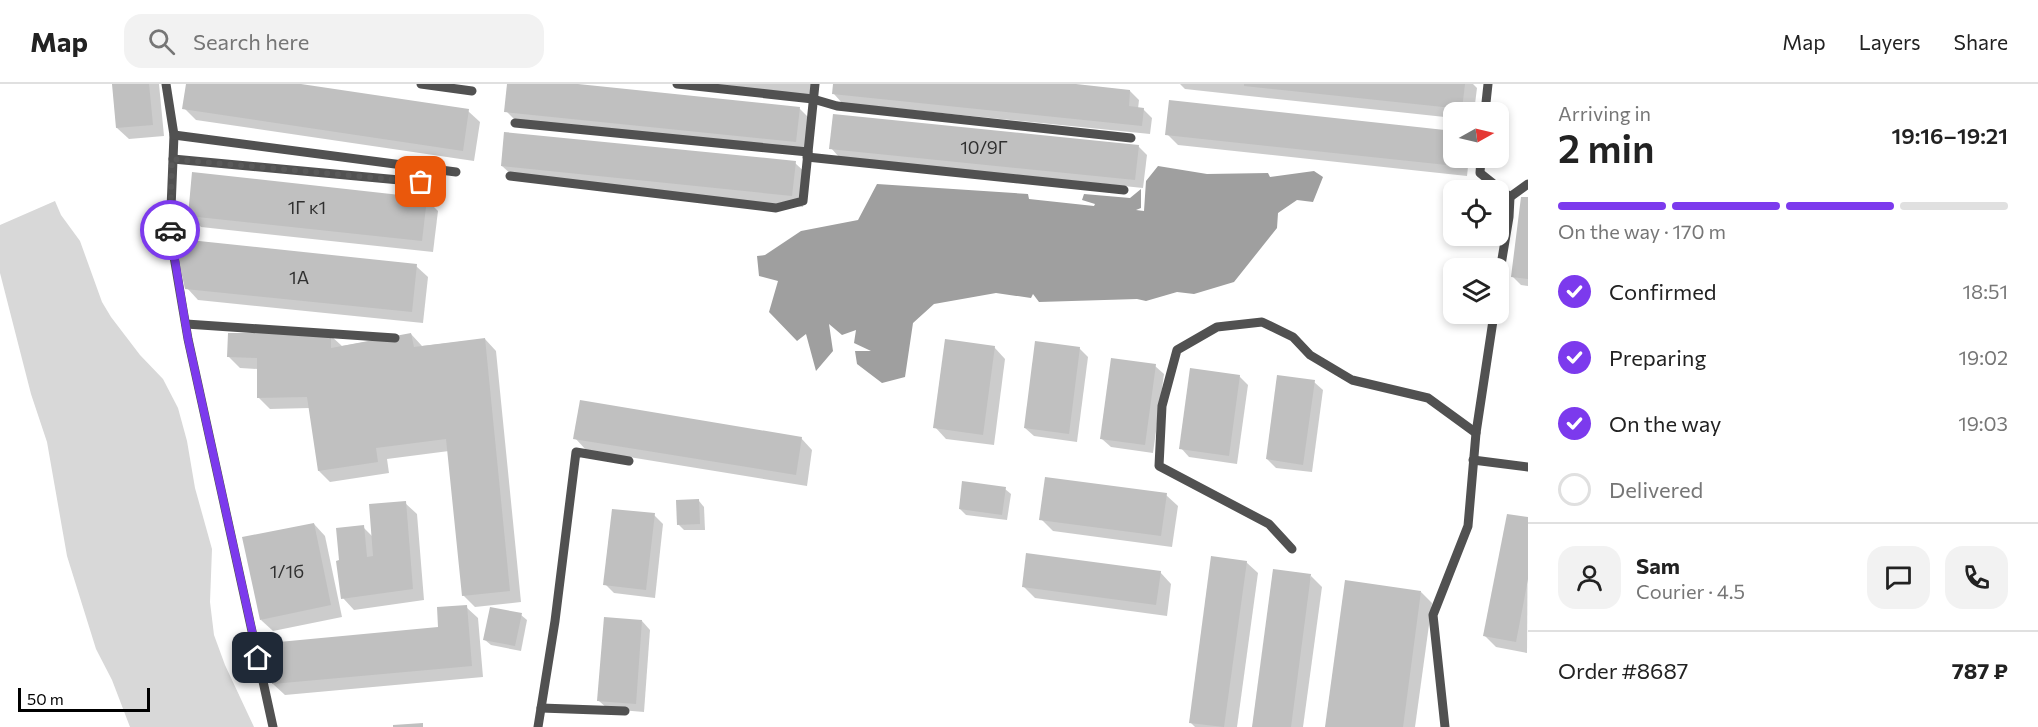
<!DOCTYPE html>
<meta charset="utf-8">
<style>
:root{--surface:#fff;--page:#f2f2f2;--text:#222;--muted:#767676;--line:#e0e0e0;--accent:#7c3aed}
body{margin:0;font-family:Commissioner,sans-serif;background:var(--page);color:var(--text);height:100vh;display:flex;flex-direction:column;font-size:22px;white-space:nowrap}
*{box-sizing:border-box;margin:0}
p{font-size:20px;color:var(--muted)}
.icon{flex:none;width:33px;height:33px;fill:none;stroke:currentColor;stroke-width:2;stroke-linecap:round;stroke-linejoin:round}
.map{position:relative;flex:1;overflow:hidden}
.details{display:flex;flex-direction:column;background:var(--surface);width:510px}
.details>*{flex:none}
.needle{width:39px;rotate:82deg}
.controls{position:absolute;left:1443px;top:18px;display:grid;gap:12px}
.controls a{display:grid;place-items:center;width:66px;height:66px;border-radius:12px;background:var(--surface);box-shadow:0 3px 9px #0003;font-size:30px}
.scale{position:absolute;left:18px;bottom:15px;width:132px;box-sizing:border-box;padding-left:6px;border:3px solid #000;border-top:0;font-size:16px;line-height:21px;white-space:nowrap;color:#000;-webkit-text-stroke:4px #fff;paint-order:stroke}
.pin{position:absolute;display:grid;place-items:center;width:51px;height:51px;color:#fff;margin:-26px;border-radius:12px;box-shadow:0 3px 9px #0006}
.courier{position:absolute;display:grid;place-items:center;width:60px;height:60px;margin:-30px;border:4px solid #7c3aed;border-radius:50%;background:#fff;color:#222;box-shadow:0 2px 8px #0007}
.head em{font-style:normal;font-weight:600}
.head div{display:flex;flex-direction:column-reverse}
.head{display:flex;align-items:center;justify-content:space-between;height:102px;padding:0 30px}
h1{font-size:39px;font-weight:600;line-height:45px}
.bar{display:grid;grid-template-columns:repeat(4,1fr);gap:9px 6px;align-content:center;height:72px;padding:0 30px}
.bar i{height:8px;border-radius:4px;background:var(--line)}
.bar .active{background:var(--accent)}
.bar p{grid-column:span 4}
.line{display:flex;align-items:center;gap:15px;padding:0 30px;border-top:2px solid var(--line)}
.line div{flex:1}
.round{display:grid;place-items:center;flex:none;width:63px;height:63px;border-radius:18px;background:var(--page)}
ol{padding:0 30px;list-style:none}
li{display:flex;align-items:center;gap:18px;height:66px}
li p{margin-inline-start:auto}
li .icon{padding:6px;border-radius:50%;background:var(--accent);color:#fff;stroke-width:4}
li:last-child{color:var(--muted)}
li i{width:33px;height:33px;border:3px solid var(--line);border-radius:50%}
header{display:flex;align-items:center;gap:36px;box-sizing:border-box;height:84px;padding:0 30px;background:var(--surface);border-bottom:2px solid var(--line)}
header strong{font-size:28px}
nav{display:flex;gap:33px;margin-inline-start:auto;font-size:21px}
.search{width:420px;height:54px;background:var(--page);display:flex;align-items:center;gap:15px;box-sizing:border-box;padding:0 21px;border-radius:18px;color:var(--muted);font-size:22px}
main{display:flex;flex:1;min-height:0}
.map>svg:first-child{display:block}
.green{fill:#d8d8d8}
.water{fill:#9f9f9f}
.shadow{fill:#0003}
.building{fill:#c0c0c0}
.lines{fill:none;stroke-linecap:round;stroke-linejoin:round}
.lane{stroke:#515151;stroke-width:9}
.done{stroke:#595959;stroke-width:6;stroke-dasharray:0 10.8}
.route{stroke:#7c3aed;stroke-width:8}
.labels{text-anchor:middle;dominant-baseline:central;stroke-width:6;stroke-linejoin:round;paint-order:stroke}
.number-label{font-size:18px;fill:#303030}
</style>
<header>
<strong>Map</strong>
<div class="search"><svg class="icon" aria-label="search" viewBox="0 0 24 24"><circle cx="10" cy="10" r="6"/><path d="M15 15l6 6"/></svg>Search here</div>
<nav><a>Map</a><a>Layers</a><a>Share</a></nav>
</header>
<main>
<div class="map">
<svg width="1528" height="643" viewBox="0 0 1528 643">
<rect width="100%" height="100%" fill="#fff"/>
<polygon class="green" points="55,117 61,131 80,157 102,218 111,233 140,271 163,295 178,324 187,357 195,404 212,465 210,518 214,551 225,581 254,643 130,643 112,596 96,565 67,472 47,358 31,310 0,189 0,141"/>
<polygon class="water" points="1158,82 1207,90 1268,89 1270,93 1314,87 1323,93 1313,118 1297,116 1278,129 1277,144 1234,198 1194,210 1177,208 1146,217 1137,215 1039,218 1033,210 1031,214 996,209 934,220 913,239 905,293 882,299 857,280 855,267 871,267 854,259 856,246 842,251 829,240 833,267 816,287 806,250 797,257 769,228 778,197 759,192 757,172 765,171 801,147 858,136 877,100 1028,110 1029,115 1094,122 1095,120 1082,116 1084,110 1130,114 1141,105 1141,124 1136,126 1144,127 1146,97"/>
<g class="shadow">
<polygon points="113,0 159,0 164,52 129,55 117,44"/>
<polygon points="188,0 291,0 468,27 480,38 474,77 196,36 184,24"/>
<polygon points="509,0 564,0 799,24 811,36 807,68 518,39 506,27"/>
<polygon points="697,0 814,0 812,12"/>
<polygon points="834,0 1061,0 1130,7 1139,16 1138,25 1143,25 1152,34 1150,50 842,19 834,10"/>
<polygon points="1180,0 1473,0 1477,4 1474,28 1454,28 1454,34 1185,5"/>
<polygon points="1167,50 1469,74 1467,92 1178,61"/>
<polygon points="1138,62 1147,71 1143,104 839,73 831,64"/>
<polygon points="795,79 807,90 803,123 514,93 502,82"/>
<polygon points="1523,114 1528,115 1528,202 1521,201 1512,192"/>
<polygon points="426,115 438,127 433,168 201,143 189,131"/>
<polygon points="416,182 428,193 423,239 198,216 187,204"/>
<polygon points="411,250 422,262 485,255 496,267 521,518 475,523 463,511 449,367 387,375 389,389 330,398 319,387 310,324 270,325 258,313 258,285 240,284 229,273 330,251 342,262"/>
<polygon points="994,263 1005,275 994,361 946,355 935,343"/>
<polygon points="1079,264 1088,273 1077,358 1034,352 1025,344"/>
<polygon points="1155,282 1164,290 1153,369 1111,363 1102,355"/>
<polygon points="1239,292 1248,301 1237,380 1189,373 1181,364"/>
<polygon points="1314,298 1323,306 1312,388 1276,384 1267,375"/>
<polygon points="575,354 801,354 812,366 807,402 586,366"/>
<polygon points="1005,405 1011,410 1007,436 966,431 960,425"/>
<polygon points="1166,411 1178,422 1172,463 1053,447 1041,435"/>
<polygon points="699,417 704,423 705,446 684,446 678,440"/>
<polygon points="405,419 417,430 424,516 354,526 343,514 363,443 373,453"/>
<polygon points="654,431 663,440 655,514 614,509 605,500"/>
<polygon points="1508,432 1528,434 1527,569 1496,563 1485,552"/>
<polygon points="314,440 325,452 342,533 273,547 261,536"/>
<polygon points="1246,478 1258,489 1237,643 1195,643 1190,638"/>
<polygon points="1160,488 1171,500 1167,532 1035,514 1023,502"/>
<polygon points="1311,492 1322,503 1303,643 1253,643"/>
<polygon points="1421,508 1432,519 1415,643 1326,643"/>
<polygon points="466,523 478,534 483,593 285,611 273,600 440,545"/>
<polygon points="521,531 527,536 521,567 491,561 485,556"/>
<polygon points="642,537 650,546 644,628 608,625 599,617"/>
</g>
<g class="building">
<polygon points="112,0 149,0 153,41 116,44"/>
<polygon points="186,0 301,0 469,25 463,67 182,25"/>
<polygon points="507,0 578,0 800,23 796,58 504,28"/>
<polygon points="833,0 1076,0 1130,6 1129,22 1144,24 1142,42 832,10"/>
<polygon points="1244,0 1465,0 1462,25 1244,2"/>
<polygon points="1169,16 1454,47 1454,74 1457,74 1456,82 1165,51"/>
<polygon points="833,30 1139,61 1135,96 829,65"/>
<polygon points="504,48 796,77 792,112 501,82"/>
<polygon points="192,88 427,114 422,157 188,132"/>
<polygon points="1521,113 1528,113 1528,195 1511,193"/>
<polygon points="180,155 417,180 412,228 185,205 179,178"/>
<polygon points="228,249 331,249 331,264 411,249 414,263 485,254 510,507 462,512 446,355 376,364 378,378 318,387 307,313 257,314 257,274 227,273"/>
<polygon points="945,255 995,262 983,351 933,344"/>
<polygon points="1035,257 1080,263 1069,350 1024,344"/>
<polygon points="1111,274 1156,280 1145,361 1100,355"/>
<polygon points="1190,284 1240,291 1229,372 1179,365"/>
<polygon points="1277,291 1315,296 1303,381 1266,375"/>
<polygon points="580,316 802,353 796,391 573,355"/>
<polygon points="1045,393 1167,409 1161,452 1039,436"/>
<polygon points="962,397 1006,403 1002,431 959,425"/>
<polygon points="699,415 700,440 677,441 676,416"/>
<polygon points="406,417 413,505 341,515 336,477 339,476 336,444 364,441 367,473 373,472 369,420"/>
<polygon points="612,425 655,429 646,506 603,501"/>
<polygon points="1507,430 1528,433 1528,495 1516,558 1483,552"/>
<polygon points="314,439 331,521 260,536 242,453"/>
<polygon points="1026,469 1161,487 1156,521 1022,503"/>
<polygon points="1211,472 1247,477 1224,643 1189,639"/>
<polygon points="1273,485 1311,490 1291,643 1252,643"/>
<polygon points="1345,496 1421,507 1403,643 1325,643"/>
<polygon points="467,521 472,582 272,600 268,559 438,543 437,523"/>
<polygon points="490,523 522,529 515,562 483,556"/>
<polygon points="604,533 642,536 636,620 597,617"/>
<polygon points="423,639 423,643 393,643 393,641"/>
</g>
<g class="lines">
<g class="lane">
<polyline points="166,0 174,51 170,149 188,255 273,643"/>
<polyline points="421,0 472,7"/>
<polyline points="677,0 813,15 837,22 1131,54"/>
<polyline points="1485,28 1488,0"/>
<polyline points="515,39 808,68"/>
<polyline points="174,51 456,88"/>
<polyline points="807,73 1124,106"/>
<polyline points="1481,74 1480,89 1510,113 1528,100"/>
<polyline points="173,75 421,98"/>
<polyline points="510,92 776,124 803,117 815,0"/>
<polyline points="1498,199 1509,133 1510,113"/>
<polyline points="186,240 395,254"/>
<polyline points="1473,376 1528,383"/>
<polyline points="1292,465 1269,440 1159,382 1162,322 1177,266 1217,243 1262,238 1293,253 1310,271 1352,296 1428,314 1476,349"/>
<polyline points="541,624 625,627"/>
<polyline points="538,643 555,537 576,368 629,377"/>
<polyline points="1445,643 1433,531 1468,442 1476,349 1494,230"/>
</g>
</g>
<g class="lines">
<polyline class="done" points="170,146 172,75 421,98"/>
<polyline class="route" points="170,146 188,255 258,574"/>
</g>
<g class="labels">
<g class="number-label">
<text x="984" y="63">10/9Г</text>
<text x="307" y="123">1Г к1</text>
<text x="299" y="193">1А</text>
<text x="287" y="487">1/1б</text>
</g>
</g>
</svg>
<div class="controls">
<a><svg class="needle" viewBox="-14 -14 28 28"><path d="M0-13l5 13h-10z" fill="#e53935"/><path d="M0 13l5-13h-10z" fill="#767676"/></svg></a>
<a><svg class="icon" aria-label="locate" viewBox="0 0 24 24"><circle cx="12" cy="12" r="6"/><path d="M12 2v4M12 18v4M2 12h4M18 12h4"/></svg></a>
<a><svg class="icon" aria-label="layers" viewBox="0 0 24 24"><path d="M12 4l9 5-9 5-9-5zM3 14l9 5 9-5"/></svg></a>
</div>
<div class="scale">50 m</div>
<div class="pin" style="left:421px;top:98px;background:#ea580c"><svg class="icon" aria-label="bag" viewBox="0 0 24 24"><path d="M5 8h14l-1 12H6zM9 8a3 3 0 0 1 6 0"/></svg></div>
<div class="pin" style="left:258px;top:574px;background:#1f2937"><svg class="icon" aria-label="home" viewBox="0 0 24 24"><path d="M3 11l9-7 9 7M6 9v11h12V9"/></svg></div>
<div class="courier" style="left:170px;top:146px"><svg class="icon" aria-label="car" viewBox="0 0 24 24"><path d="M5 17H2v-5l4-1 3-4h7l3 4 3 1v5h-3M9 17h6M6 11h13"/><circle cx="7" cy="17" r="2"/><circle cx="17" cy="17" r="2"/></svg></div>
</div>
<section class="details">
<div class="head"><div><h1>2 min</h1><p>Arriving in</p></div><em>19:16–19:21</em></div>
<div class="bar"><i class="active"></i><i class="active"></i><i class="active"></i><i></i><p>On the way · 170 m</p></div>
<ol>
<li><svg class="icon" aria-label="check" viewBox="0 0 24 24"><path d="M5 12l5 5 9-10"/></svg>Confirmed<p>18:51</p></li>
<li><svg class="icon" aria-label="check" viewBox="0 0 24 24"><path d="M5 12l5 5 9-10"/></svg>Preparing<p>19:02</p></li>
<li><svg class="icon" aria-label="check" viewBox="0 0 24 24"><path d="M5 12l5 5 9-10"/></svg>On the way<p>19:03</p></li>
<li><i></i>Delivered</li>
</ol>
<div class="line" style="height:108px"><a class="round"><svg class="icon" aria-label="person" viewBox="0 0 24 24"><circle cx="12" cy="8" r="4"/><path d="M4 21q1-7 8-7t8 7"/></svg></a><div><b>Sam</b><p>Courier · 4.5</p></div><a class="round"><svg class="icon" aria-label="chat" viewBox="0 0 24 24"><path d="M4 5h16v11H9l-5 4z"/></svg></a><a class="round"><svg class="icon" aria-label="phone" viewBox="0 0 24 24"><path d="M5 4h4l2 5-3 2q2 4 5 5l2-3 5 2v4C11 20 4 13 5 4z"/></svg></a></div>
<div class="line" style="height:78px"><div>Order #8687</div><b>787 ₽</b></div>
</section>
</main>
